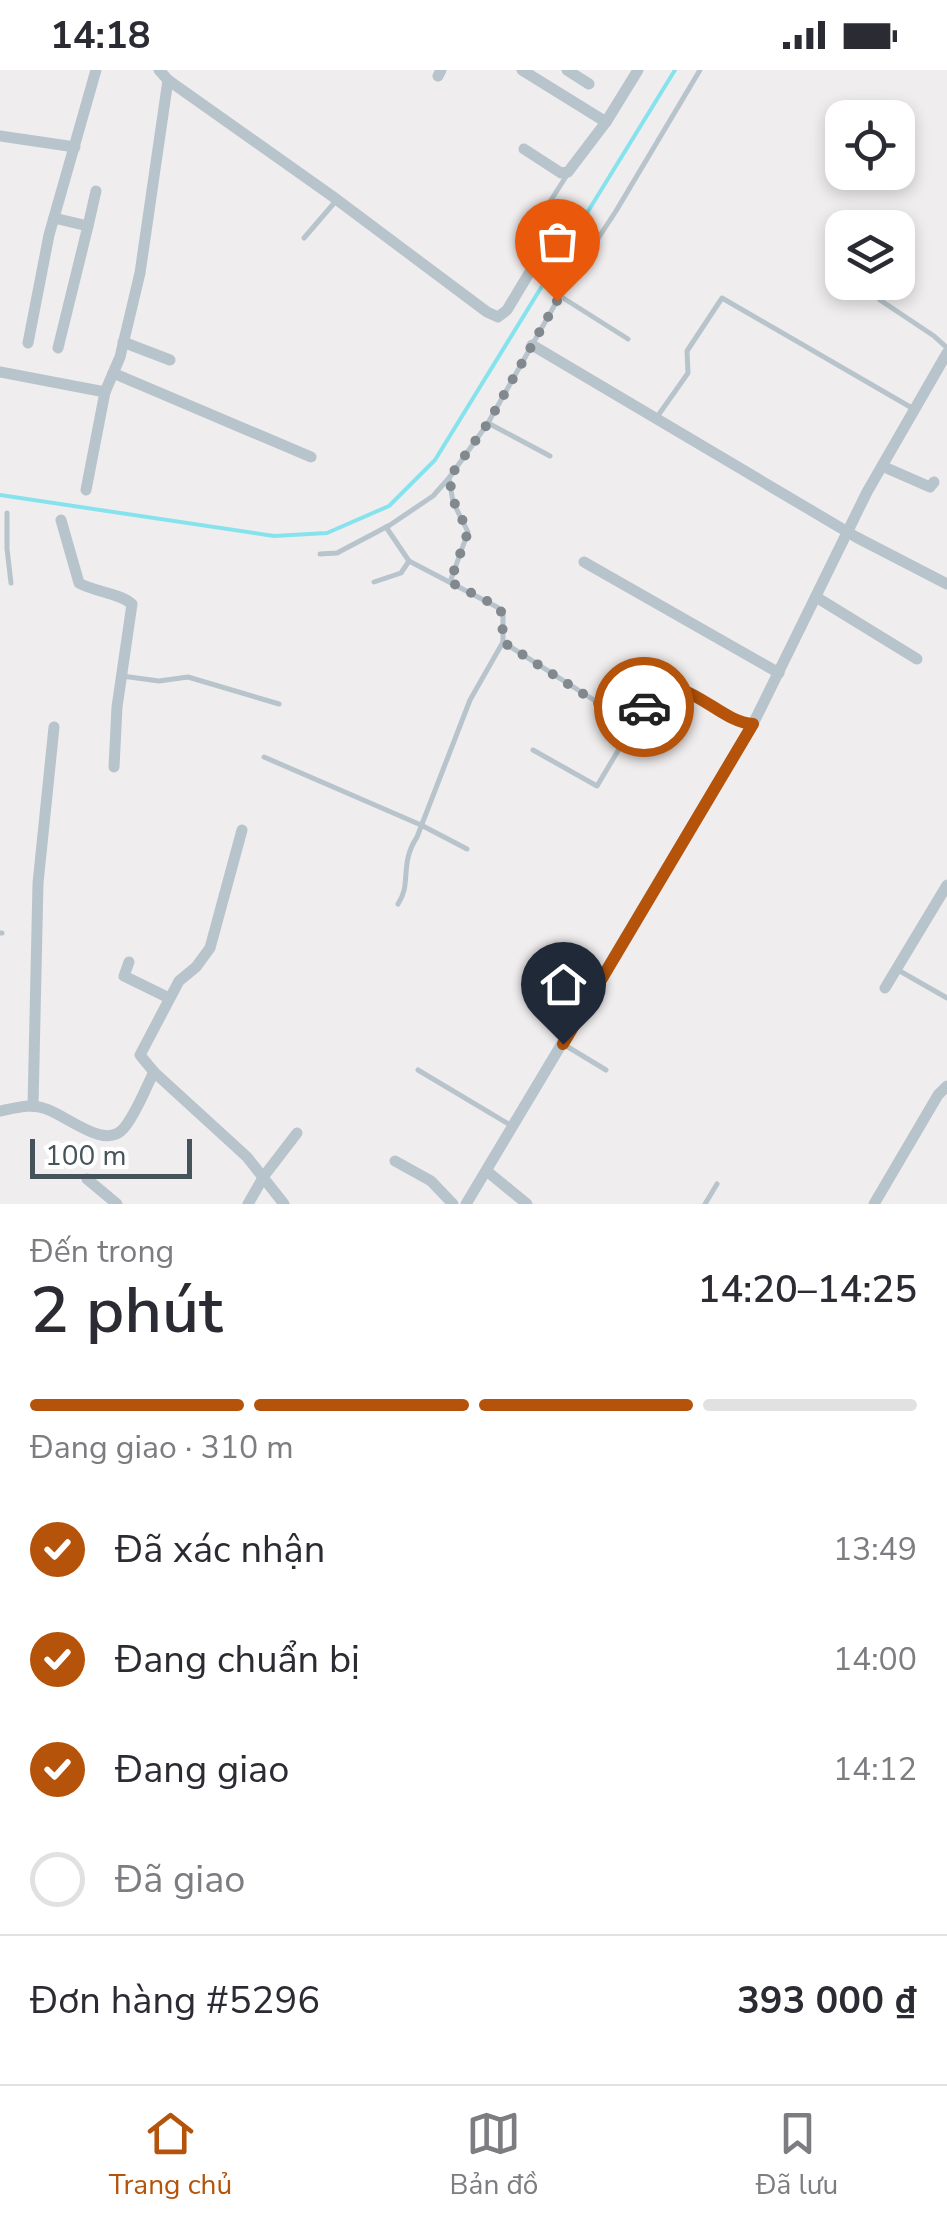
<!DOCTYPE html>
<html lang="vi">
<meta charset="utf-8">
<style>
:root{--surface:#fff;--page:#f2f2f3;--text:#2b2b33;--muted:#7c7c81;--line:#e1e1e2;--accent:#b45309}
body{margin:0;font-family:"Nunito Sans",sans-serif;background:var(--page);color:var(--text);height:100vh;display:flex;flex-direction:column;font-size:38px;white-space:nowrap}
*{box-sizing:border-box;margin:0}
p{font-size:32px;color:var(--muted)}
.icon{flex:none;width:55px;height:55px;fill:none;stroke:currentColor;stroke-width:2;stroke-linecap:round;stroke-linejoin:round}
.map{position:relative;height:1134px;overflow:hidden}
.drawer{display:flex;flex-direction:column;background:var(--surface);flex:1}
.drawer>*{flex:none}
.tools{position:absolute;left:825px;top:30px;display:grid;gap:20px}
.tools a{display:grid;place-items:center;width:90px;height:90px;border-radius:20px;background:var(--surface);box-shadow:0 5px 15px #0003;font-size:50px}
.scale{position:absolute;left:30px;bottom:25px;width:162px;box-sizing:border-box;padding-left:10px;border:5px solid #45535b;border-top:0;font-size:28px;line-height:35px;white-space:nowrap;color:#45535b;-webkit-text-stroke:8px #fff;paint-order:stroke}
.pin{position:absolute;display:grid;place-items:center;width:85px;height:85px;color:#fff;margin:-102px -42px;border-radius:50% 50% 50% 0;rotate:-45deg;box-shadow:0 0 10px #0007}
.pin .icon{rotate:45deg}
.courier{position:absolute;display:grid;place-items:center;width:100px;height:100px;margin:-50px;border:8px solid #b45309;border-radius:50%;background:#fff;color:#222;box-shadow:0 2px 12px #0007}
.summary em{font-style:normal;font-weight:600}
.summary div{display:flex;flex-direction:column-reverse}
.summary{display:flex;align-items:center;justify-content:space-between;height:170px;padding:0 30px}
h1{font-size:65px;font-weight:600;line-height:75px}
.bar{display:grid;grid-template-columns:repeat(4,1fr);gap:15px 10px;align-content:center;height:120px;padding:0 30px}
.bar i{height:12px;border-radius:8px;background:var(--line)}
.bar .active{background:var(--accent)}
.bar p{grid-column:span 4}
.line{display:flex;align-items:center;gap:25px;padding:0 30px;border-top:2px solid var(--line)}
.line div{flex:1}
ol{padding:0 30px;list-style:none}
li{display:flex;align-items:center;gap:30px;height:110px}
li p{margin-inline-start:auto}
li .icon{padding:10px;border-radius:50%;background:var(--accent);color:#fff;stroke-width:4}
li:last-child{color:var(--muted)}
li i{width:55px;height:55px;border:5px solid var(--line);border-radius:50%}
.status{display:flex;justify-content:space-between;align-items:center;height:70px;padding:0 50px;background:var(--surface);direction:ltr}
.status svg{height:28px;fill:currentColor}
.tab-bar{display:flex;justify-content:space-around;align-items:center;height:140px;border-top:2px solid var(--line);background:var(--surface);font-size:28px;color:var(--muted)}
.tab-bar a{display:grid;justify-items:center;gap:5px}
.tab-bar .active{color:var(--accent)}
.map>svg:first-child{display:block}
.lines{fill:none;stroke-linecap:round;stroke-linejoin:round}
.stream{stroke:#86e3ee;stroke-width:4}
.service{stroke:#b8c4cb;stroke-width:5}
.minor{stroke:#b8c4cb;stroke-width:11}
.done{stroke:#81898e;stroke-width:10;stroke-dasharray:0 18}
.route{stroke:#b45309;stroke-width:12}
</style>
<div class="status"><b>14:18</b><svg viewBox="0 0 49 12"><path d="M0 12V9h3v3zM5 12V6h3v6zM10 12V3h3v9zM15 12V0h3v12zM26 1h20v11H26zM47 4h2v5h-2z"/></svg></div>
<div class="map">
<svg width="947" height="1134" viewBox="0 0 947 1134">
<rect width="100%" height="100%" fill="#f0edee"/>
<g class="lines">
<polyline class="stream" points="0,425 274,466 327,463 389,436 435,390 675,0"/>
<g class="service">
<polyline points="537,152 567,105"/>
<polyline points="304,168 335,132"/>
<polyline points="560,226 628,269"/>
<polyline points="880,230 934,266 947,278"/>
<polyline points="657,347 688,303 687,281 722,228 912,338"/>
<polyline points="488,353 550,386"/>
<polyline points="449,408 453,432 468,462 450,512"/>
<polyline points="7,443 7,479 11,513"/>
<polyline points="386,457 409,491 497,537 503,543 503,572"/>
<polyline points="320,484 337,483 390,455 433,426 449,408 488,353 557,231 616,141 700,0"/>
<polyline points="374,512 401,503 409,491"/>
<polyline points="122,606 159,611 188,607 279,634"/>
<polyline points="533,680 597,716 647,632 667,616 689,620 740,653 750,654"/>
<polyline points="264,687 421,755 467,779"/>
<path d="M 398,834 C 412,814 399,794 417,767 L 470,630 L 503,572 L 633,655"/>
<polyline points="0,863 2,863"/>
<polyline points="898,900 947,928"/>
<polyline points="563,974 606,1000"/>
<polyline points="418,1000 512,1056"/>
<polyline points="705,1134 717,1114"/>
</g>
<g class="minor">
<polyline points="522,0 606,52 568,102 561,103 524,79"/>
<polyline points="567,0 589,14"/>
<polyline points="438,6 441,0"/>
<polyline points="168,10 332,126 487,242 498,247 507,240 543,180"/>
<polyline points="606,52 638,0"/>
<polyline points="0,66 75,77"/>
<polyline points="54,148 88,156 58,278"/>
<polyline points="88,156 96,121"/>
<polyline points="123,272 170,290"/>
<polyline points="28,273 49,165 96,0"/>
<polyline points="532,275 856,467 947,514"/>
<polyline points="0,302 105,322"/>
<polyline points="113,303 311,387"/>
<polyline points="882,396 930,417 934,412"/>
<polyline points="86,420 105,322 120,287 140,203 168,10 159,0"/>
<path d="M 61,450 L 79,513 C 95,522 119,523 132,534 L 117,637 L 114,697"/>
<polyline points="584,492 779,603"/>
<polyline points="816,527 917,589"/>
<polyline points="129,892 124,906 169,928"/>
<polyline points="885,918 947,815"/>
<polyline points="154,1002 140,985 179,911 196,897 210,878 242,760"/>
<polyline points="33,1036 38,813 54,657"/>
<path d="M 0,1041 C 16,1038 31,1033 46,1039 C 68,1046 105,1081 124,1058 C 137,1042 145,1019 154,1002 L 247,1087 L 284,1134"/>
<polyline points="395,1091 431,1111 453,1134"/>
<polyline points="488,1102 527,1134"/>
<polyline points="87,1109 117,1134"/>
<polyline points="248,1134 264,1106 297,1063"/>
<polyline points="466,1134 753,654 867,422 947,283"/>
<polyline points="874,1134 938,1025 947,1016"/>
</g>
</g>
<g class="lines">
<polyline class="done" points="557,231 488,353 449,408 454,432 468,462 450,512 497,536 502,543 503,572 633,656 644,637"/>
<path class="route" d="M 563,974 L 753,654 C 724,652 703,622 667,616 L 644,637"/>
</g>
</svg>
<div class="tools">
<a><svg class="icon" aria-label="locate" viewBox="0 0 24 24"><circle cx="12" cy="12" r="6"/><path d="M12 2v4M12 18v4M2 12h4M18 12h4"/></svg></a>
<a><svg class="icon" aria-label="layers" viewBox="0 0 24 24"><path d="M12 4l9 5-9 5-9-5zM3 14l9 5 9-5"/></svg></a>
</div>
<div class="scale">100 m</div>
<div class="pin" style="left:557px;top:231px;background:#ea580c"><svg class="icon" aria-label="bag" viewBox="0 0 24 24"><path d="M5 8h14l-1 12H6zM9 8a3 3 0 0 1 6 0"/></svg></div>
<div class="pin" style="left:563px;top:974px;background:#1f2937"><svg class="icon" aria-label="home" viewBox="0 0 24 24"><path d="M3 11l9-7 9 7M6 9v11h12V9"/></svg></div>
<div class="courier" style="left:644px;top:637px"><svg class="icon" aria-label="car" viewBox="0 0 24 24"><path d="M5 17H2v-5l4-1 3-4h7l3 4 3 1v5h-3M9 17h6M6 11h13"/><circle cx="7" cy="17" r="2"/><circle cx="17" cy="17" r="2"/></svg></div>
</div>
<section class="drawer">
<div class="summary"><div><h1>2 phút</h1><p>Đến trong</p></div><em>14:20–14:25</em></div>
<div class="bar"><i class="active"></i><i class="active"></i><i class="active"></i><i></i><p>Đang giao · 310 m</p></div>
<ol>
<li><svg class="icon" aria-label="check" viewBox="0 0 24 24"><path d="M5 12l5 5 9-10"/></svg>Đã xác nhận<p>13:49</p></li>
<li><svg class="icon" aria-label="check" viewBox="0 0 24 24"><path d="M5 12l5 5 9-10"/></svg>Đang chuẩn bị<p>14:00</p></li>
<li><svg class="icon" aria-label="check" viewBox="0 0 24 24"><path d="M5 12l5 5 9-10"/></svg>Đang giao<p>14:12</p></li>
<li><i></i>Đã giao</li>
</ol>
<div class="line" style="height:130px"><div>Đơn hàng #5296</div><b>393 000 ₫</b></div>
</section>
<nav class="tab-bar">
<a class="active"><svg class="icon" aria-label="home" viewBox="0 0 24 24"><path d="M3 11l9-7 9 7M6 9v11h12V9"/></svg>Trang chủ</a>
<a><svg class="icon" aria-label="map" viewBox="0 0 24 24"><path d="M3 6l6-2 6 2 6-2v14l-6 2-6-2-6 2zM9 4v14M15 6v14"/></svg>Bản đồ</a>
<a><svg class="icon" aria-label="saved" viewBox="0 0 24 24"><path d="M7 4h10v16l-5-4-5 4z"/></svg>Đã lưu</a>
</nav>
